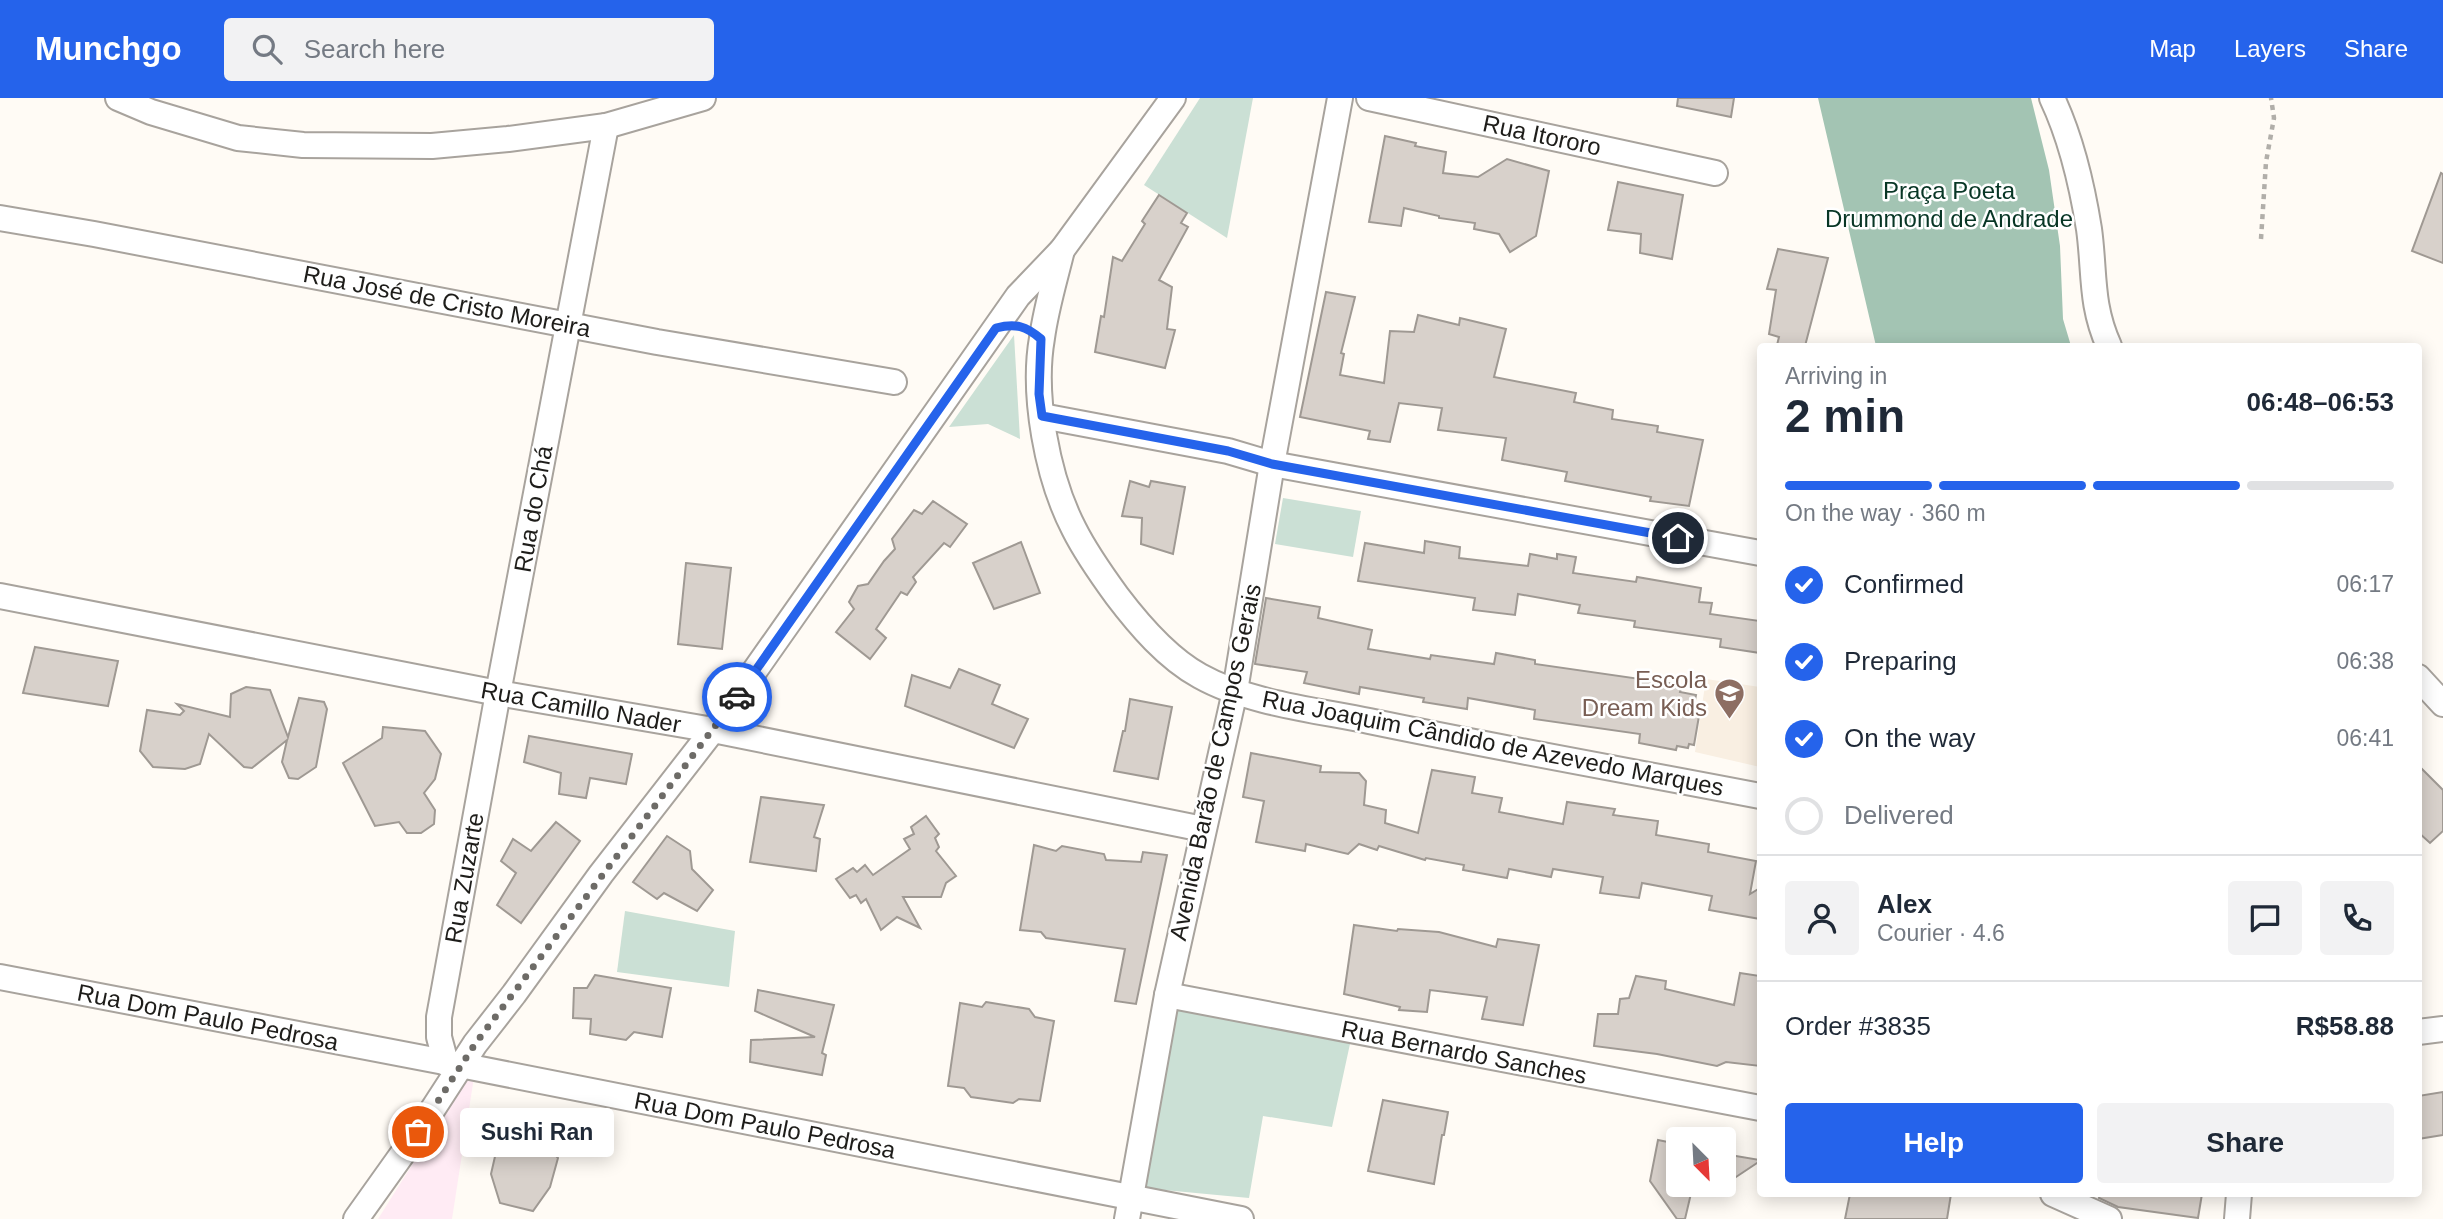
<!DOCTYPE html>
<meta charset="utf-8">
<style>
:root{--surface:#fff;--page:#f2f2f3;--text:#1f2937;--muted:#747a83;--line:#e0e1e3;--accent:#2563eb}
body{margin:0;font-family:Arial,sans-serif;background:var(--page);color:var(--text);height:100vh;display:flex;flex-direction:column;font-size:26px;white-space:nowrap}
*{box-sizing:border-box;margin:0}
p{font-size:23px;color:var(--muted)}
.icon{flex:none;width:38px;height:38px;fill:none;stroke:currentColor;stroke-width:2;stroke-linecap:round;stroke-linejoin:round}
.map{position:relative;flex:1;overflow:hidden}
.side{position:absolute;left:1757px;top:245px;width:665px;height:854px;display:flex;flex-direction:column;background:var(--surface);border-radius:7px;box-shadow:0 4px 18px #0003}
.side>*{flex:none}
.needle{width:46px;rotate:156deg}
.controls{position:absolute;left:1666px;top:1029px;display:grid;gap:14px}
.controls a{display:grid;place-items:center;width:70px;height:70px;border-radius:7px;background:var(--surface);box-shadow:0 4px 18px #0003;font-size:35px}
.pin{position:absolute;display:grid;place-items:center;width:60px;height:60px;color:#fff;margin:-30px;border:4px solid #fff;border-radius:50%;box-shadow:0 2px 7px #0007}
.courier{position:absolute;display:grid;place-items:center;width:70px;height:70px;margin:-35px;border:5px solid #2563eb;border-radius:50%;background:#fff;color:#222;box-shadow:0 2px 9px #0007}
.bubble{position:absolute;height:49px;border-radius:7px;background:var(--surface);box-shadow:0 4px 18px #0003;font-size:23px;font-weight:600;line-height:49px;text-align:center}
.summary em{font-style:normal;font-weight:600}
.summary div{display:flex;flex-direction:column-reverse}
.summary{display:flex;align-items:center;justify-content:space-between;height:119px;padding:0 28px}
h1{font-size:46px;font-weight:600;line-height:52px}
.bar{display:grid;grid-template-columns:repeat(4,1fr);gap:10px 7px;align-content:center;height:84px;padding:0 28px}
.bar i{height:9px;border-radius:5px;background:var(--line)}
.bar .on{background:var(--accent)}
.bar p{grid-column:span 4}
.line{display:flex;align-items:center;gap:18px;padding:0 28px;border-top:2px solid var(--line)}
.line div{flex:1}
.round{display:grid;place-items:center;flex:none;width:74px;height:74px;border-radius:7px;background:var(--page)}
ol{padding:0 28px;list-style:none}
li{display:flex;align-items:center;gap:21px;height:77px}
li p{margin-inline-start:auto}
li .icon{padding:7px;border-radius:50%;background:var(--accent);color:#fff;stroke-width:4}
li:last-child{color:var(--muted)}
li i{width:38px;height:38px;border:4px solid var(--line);border-radius:50%}
.button{display:flex;gap:14px;margin-top:auto;padding:14px 28px}
.button a{flex:1;height:80px;border-radius:7px;background:var(--accent);color:#fff;font-size:28px;font-weight:600;line-height:80px;text-align:center}
.button a+a{background:var(--page);color:var(--text)}
header{display:flex;align-items:center;gap:42px;box-sizing:border-box;height:98px;padding:0 35px;background:var(--accent);color:#fff}
header strong{font-size:33px}
nav{display:flex;gap:38px;margin-inline-start:auto;font-size:24px}
.search{width:490px;height:63px;background:var(--page);display:flex;align-items:center;gap:18px;box-sizing:border-box;padding:0 24px;border-radius:7px;color:var(--muted);font-size:26px}
.map>svg:first-child{display:block}
.commercial{fill:#ffebf4}
.built{fill:#f9efe2}
.green{fill:#cbe0d5}
.forest{fill:#a3c4b3}
.building{fill:#d8d1cb;stroke:#9f9993;stroke-width:2}
.lines{fill:none;stroke-linecap:round;stroke-linejoin:round}
.minor-casing{stroke:#a8a39d;stroke-width:28}
.path{stroke:#b1aea9;stroke-width:4.5;stroke-dasharray:5 5;stroke-linecap:butt}
.minor{stroke:#fff;stroke-width:24}
.done{stroke:#6d6b67;stroke-width:7;stroke-dasharray:0 12.6}
.route{stroke:#2563eb;stroke-width:9}
.labels{text-anchor:middle;dominant-baseline:central;stroke-width:5;stroke-linejoin:round;paint-order:stroke}
.street-label{font-size:24px;fill:#1e1d1a;stroke:#fff}
.park-label{font-size:24px;fill:#083625;stroke:#fff}
.education-label{font-size:24px;fill:#785e54;stroke:#fff;text-anchor:end}
</style>
<header>
<strong>Munchgo</strong>
<div class="search"><svg class="icon" aria-label="search" viewBox="0 0 24 24"><circle cx="10" cy="10" r="6"/><path d="M15 15l6 6"/></svg>Search here</div>
<nav><a>Map</a><a>Layers</a><a>Share</a></nav>
</header>
<div class="map">
<svg width="2443" height="1121" viewBox="0 0 2443 1121">
<rect width="100%" height="100%" fill="#fffbf5"/>
<polygon class="commercial" points="468,978 474,979 452,1121 378,1121"/>
<polygon class="built" points="1706,581 1760,589 1760,669 1695,654"/>
<g class="green">
<polygon points="1200,0 1253,0 1227,140 1144,87"/>
<polygon points="1014,237 1020,341 988,326 949,329"/>
<polygon points="1283,400 1361,413 1353,459 1275,446"/>
<polygon points="625,813 735,833 729,889 617,874"/>
<polygon points="1167,897 1353,932 1332,1029 1263,1018 1249,1100 1132,1089"/>
</g>
<polygon class="forest" points="1818,0 2031,0 2049,72 2060,148 2063,221 2071,248 1876,248"/>
<g class="building">
<polygon points="1678,0 1734,0 1731,19 1677,8"/>
<polygon points="1385,38 1416,45 1415,48 1446,54 1443,75 1478,79 1507,61 1549,73 1536,138 1510,154 1499,136 1474,131 1475,125 1439,120 1439,118 1404,110 1401,128 1369,124"/>
<polygon points="2441,75 2443,76 2443,165 2412,153"/>
<polygon points="1618,84 1683,97 1672,161 1640,155 1641,136 1608,132"/>
<polygon points="1159,97 1187,115 1181,125 1188,129 1159,182 1172,189 1167,231 1175,232 1165,270 1095,254 1101,218 1104,219 1113,159 1122,163 1145,126 1142,123"/>
<polygon points="1778,151 1828,160 1805,248 1777,247 1779,239 1769,236 1776,192 1767,191"/>
<polygon points="1326,194 1355,199 1341,255 1344,256 1340,277 1384,285 1390,233 1414,234 1418,217 1459,227 1460,220 1506,231 1494,279 1576,295 1574,304 1613,312 1612,321 1658,328 1657,334 1703,342 1689,408 1650,403 1651,399 1565,383 1567,374 1502,362 1506,340 1438,332 1442,310 1399,305 1390,344 1368,341 1370,333 1300,319"/>
<polygon points="1130,383 1149,389 1151,383 1185,389 1173,456 1141,446 1142,420 1122,418"/>
<polygon points="933,403 967,426 950,449 944,445 913,479 916,484 907,497 901,494 876,531 886,540 870,561 836,534 854,511 849,504 858,488 868,486 884,463 895,451 892,441 914,412 922,416"/>
<polygon points="1425,443 1460,449 1459,460 1528,468 1530,456 1557,461 1557,456 1576,459 1573,475 1636,484 1637,479 1701,490 1699,504 1712,505 1710,516 1760,523 1760,555 1720,549 1721,541 1634,529 1635,523 1578,515 1580,507 1518,496 1515,517 1473,512 1475,500 1358,483 1365,445 1424,455"/>
<polygon points="1021,444 1040,495 994,511 973,465"/>
<polygon points="686,465 731,470 722,551 678,546"/>
<polygon points="1266,500 1320,509 1318,520 1372,532 1368,551 1430,561 1431,557 1494,566 1496,555 1535,562 1535,566 1682,587 1680,594 1696,597 1692,617 1699,618 1694,647 1689,646 1688,650 1677,648 1676,652 1639,645 1640,636 1534,621 1535,612 1468,600 1467,611 1423,604 1424,600 1360,589 1359,596 1304,585 1307,574 1255,566"/>
<polygon points="35,549 118,563 108,608 23,595"/>
<polygon points="959,571 1000,587 992,606 1028,621 1014,650 905,608 912,577 950,590"/>
<polygon points="246,589 270,592 288,639 299,600 324,604 327,611 316,669 298,681 289,680 282,664 287,642 252,670 244,669 209,636 200,666 185,671 153,669 140,653 147,612 180,617 184,613 177,606 230,619 231,596"/>
<polygon points="1130,601 1172,609 1158,681 1114,673 1123,633 1125,633"/>
<polygon points="383,629 425,633 441,656 435,681 424,695 435,712 434,726 421,735 407,735 399,724 375,728 343,665 382,640"/>
<polygon points="529,638 632,656 626,686 590,680 586,700 559,696 561,675 524,664"/>
<polygon points="1251,655 1321,668 1320,674 1359,675 1366,683 1364,707 1386,712 1385,725 1418,735 1432,672 1475,679 1472,695 1502,700 1499,714 1563,726 1567,704 1615,711 1613,717 1658,723 1656,737 1709,746 1708,754 1756,763 1750,796 1760,790 1760,821 1709,812 1712,798 1642,785 1639,800 1600,795 1603,779 1553,771 1551,779 1509,771 1507,780 1463,772 1464,767 1426,760 1425,762 1379,748 1377,752 1359,746 1348,756 1306,746 1305,753 1256,744 1264,703 1243,699"/>
<polygon points="2418,667 2443,692 2443,733 2430,745 2418,734"/>
<polygon points="761,699 824,707 814,739 820,741 816,773 750,764"/>
<polygon points="926,718 939,736 935,740 939,749 936,753 956,778 946,785 941,799 903,799 920,830 897,819 881,832 866,801 861,805 856,797 850,800 836,781 853,770 857,774 865,767 873,777 910,751 904,741 914,736 911,729"/>
<polygon points="556,724 580,743 521,825 497,807 516,775 501,763 513,741 531,753"/>
<polygon points="667,738 690,753 692,771 713,792 697,813 664,795 657,801 633,784"/>
<polygon points="1034,747 1056,753 1062,748 1104,756 1106,762 1141,764 1143,754 1167,757 1136,906 1115,903 1125,851 1046,840 1041,834 1020,832"/>
<polygon points="1354,827 1397,833 1398,831 1439,834 1496,849 1498,841 1539,847 1523,927 1482,921 1487,899 1430,892 1427,914 1399,912 1400,909 1344,896"/>
<polygon points="1740,875 1760,878 1760,968 1726,964 1717,968 1657,956 1594,948 1598,916 1618,916 1620,901 1629,900 1636,878 1666,883 1665,891 1734,907"/>
<polygon points="595,877 671,890 662,939 634,934 626,942 590,936 591,921 573,920 574,890 587,890"/>
<polygon points="758,892 834,907 822,955 826,957 822,977 750,964 751,942 815,939 755,913"/>
<polygon points="986,904 1029,911 1035,919 1054,923 1040,1003 1019,1001 1013,1005 971,999 964,990 948,988 960,905 982,909"/>
<polygon points="2443,994 2443,1037 2418,1041 2418,998"/>
<polygon points="1383,1002 1448,1014 1444,1037 1442,1037 1434,1086 1368,1073"/>
<polygon points="512,1021 526,1023 558,1060 550,1089 533,1113 500,1105 491,1076 502,1028"/>
<polygon points="1658,1042 1678,1046 1678,1087 1693,1087 1685,1121 1677,1121 1650,1083"/>
<polygon points="1724,1056 1760,1062 1760,1063 1724,1087"/>
<polygon points="1850,1096 1951,1096 1947,1121 1845,1121"/>
<polygon points="2100,1096 2202,1096 2198,1120 2118,1109 2099,1100"/>
</g>
<g class="lines">
<defs>
<g id="minor">
<polyline points="118,0 151,14 238,40 303,47 432,48 508,41 606,28 703,0"/>
<polyline points="1369,0 1715,75"/>
<path d="M 2052,0 C 2071,40 2082,87 2089,131 C 2095,174 2090,206 2109,248"/>
<polyline points="0,120 94,136 657,244 894,284"/>
<path d="M 1062,152 C 1055,181 1046,210 1042,240 C 1032,297 1047,379 1074,431 C 1086,455 1101,476 1117,498 C 1139,527 1167,560 1200,578 C 1248,605 1316,612 1369,623 C 1499,650 1630,673 1760,698"/>
<polyline points="1042,318 1228,353 1272,366 1760,455"/>
<polyline points="0,498 498,595 713,632 1203,731"/>
<polyline points="2418,579 2443,606"/>
<polyline points="0,879 460,967 1241,1121"/>
<polyline points="1167,897 1760,1010"/>
<polyline points="2418,934 2443,931"/>
<polyline points="446,965 439,939 439,919 498,595 606,28"/>
<polyline points="2053,1096 2109,1121"/>
<polyline points="356,1121 418,1034 475,946 514,896 601,776 713,632 1018,198 1062,152 1173,0"/>
<polyline points="1127,1121 1167,897 1235,593 1272,366 1340,0"/>
<polyline points="2237,1121 2239,1096"/>
</g>
</defs>
<use href="#minor" class="minor-casing"/>
<polyline class="path" points="2261,141 2266,64 2274,20 2271,0"/>
<use href="#minor" class="minor"/>
</g>
<g class="lines">
<polyline class="done" points="418,1034 475,946 737,599"/>
<path class="route" d="M 737,599 L 996,230 C 1016,225 1026,228 1041,241 L 1039,296 L 1042,318 L 1228,353 L 1272,366 L 1678,440"/>
</g>
<defs>
<symbol id="school-pin" viewBox="-11 -11 22 30"><path d="M0 17L-7.5 6A9.5 9.5 0 1 1 7.5 6Z" fill="#8d6e63" stroke="#fff"/><path d="M0-5L7-2L0 1L-7-2ZM-4 1L0 2.5L4 1V4Q0 6-4 4Z" fill="#fff"/></symbol>
</defs>
<g fill-rule="evenodd">
<use href="#school-pin" x="1712" y="578" width="35" height="47"/>
</g>
<g class="labels">
<g class="street-label">
<text transform="translate(1542 37) rotate(12)">Rua Itororo</text>
<text transform="translate(447 203) rotate(11)">Rua José de Cristo Moreira</text>
<text transform="translate(533 411) rotate(-80)">Rua do Chá</text>
<text transform="translate(581 609) rotate(10)">Rua Camillo Nader</text>
<text transform="translate(1493 645) rotate(11)">Rua Joaquim Cândido de Azevedo Marques</text>
<text transform="translate(1215 664) rotate(-78)">Avenida Barão de Campos Gerais</text>
<text transform="translate(464 780) rotate(-80)">Rua Zuzarte</text>
<text transform="translate(208 919) rotate(11)">Rua Dom Paulo Pedrosa</text>
<text transform="translate(1464 954) rotate(11)">Rua Bernardo Sanches</text>
<text transform="translate(765 1027) rotate(11)">Rua Dom Paulo Pedrosa</text>
</g>
<g class="park-label">
<text x="1949" y="92">Praça Poeta<tspan x="1949" dy="28">Drummond de Andrade</tspan></text>
</g>
<g class="education-label">
<text x="1707" y="581">Escola<tspan x="1707" dy="28">Dream Kids</tspan></text>
</g>
</g>
</svg>
<div class="controls">
<a><svg class="needle" viewBox="-14 -14 28 28"><path d="M0-13l5 13h-10z" fill="#e53935"/><path d="M0 13l5-13h-10z" fill="#747a83"/></svg></a>
</div>
<div class="pin" style="left:418px;top:1034px;background:#ea580c"><svg class="icon" aria-label="bag" viewBox="0 0 24 24"><path d="M5 8h14l-1 12H6zM9 8a3 3 0 0 1 6 0"/></svg></div>
<div class="pin" style="left:1678px;top:440px;background:#1f2937"><svg class="icon" aria-label="home" viewBox="0 0 24 24"><path d="M3 11l9-7 9 7M6 9v11h12V9"/></svg></div>
<div class="courier" style="left:737px;top:599px"><svg class="icon" aria-label="car" viewBox="0 0 24 24"><path d="M5 17H2v-5l4-1 3-4h7l3 4 3 1v5h-3M9 17h6M6 11h13"/><circle cx="7" cy="17" r="2"/><circle cx="17" cy="17" r="2"/></svg></div>
<div class="bubble" style="left:460px;top:1010px;width:154px">Sushi Ran</div>
<section class="side">
<div class="summary"><div><h1>2 min</h1><p>Arriving in</p></div><em>06:48–06:53</em></div>
<div class="bar"><i class="on"></i><i class="on"></i><i class="on"></i><i></i><p>On the way · 360 m</p></div>
<ol>
<li><svg class="icon" aria-label="check" viewBox="0 0 24 24"><path d="M5 12l5 5 9-10"/></svg>Confirmed<p>06:17</p></li>
<li><svg class="icon" aria-label="check" viewBox="0 0 24 24"><path d="M5 12l5 5 9-10"/></svg>Preparing<p>06:38</p></li>
<li><svg class="icon" aria-label="check" viewBox="0 0 24 24"><path d="M5 12l5 5 9-10"/></svg>On the way<p>06:41</p></li>
<li><i></i>Delivered</li>
</ol>
<div class="line" style="height:126px"><a class="round"><svg class="icon" aria-label="person" viewBox="0 0 24 24"><circle cx="12" cy="8" r="4"/><path d="M4 21q1-7 8-7t8 7"/></svg></a><div><b>Alex</b><p>Courier · 4.6</p></div><a class="round"><svg class="icon" aria-label="chat" viewBox="0 0 24 24"><path d="M4 5h16v11H9l-5 4z"/></svg></a><a class="round"><svg class="icon" aria-label="phone" viewBox="0 0 24 24"><path d="M5 4h4l2 5-3 2q2 4 5 5l2-3 5 2v4C11 20 4 13 5 4z"/></svg></a></div>
<div class="line" style="height:91px"><div>Order #3835</div><b>R$58.88</b></div>
<div class="button"><a>Help</a><a>Share</a></div>
</section>
</div>
